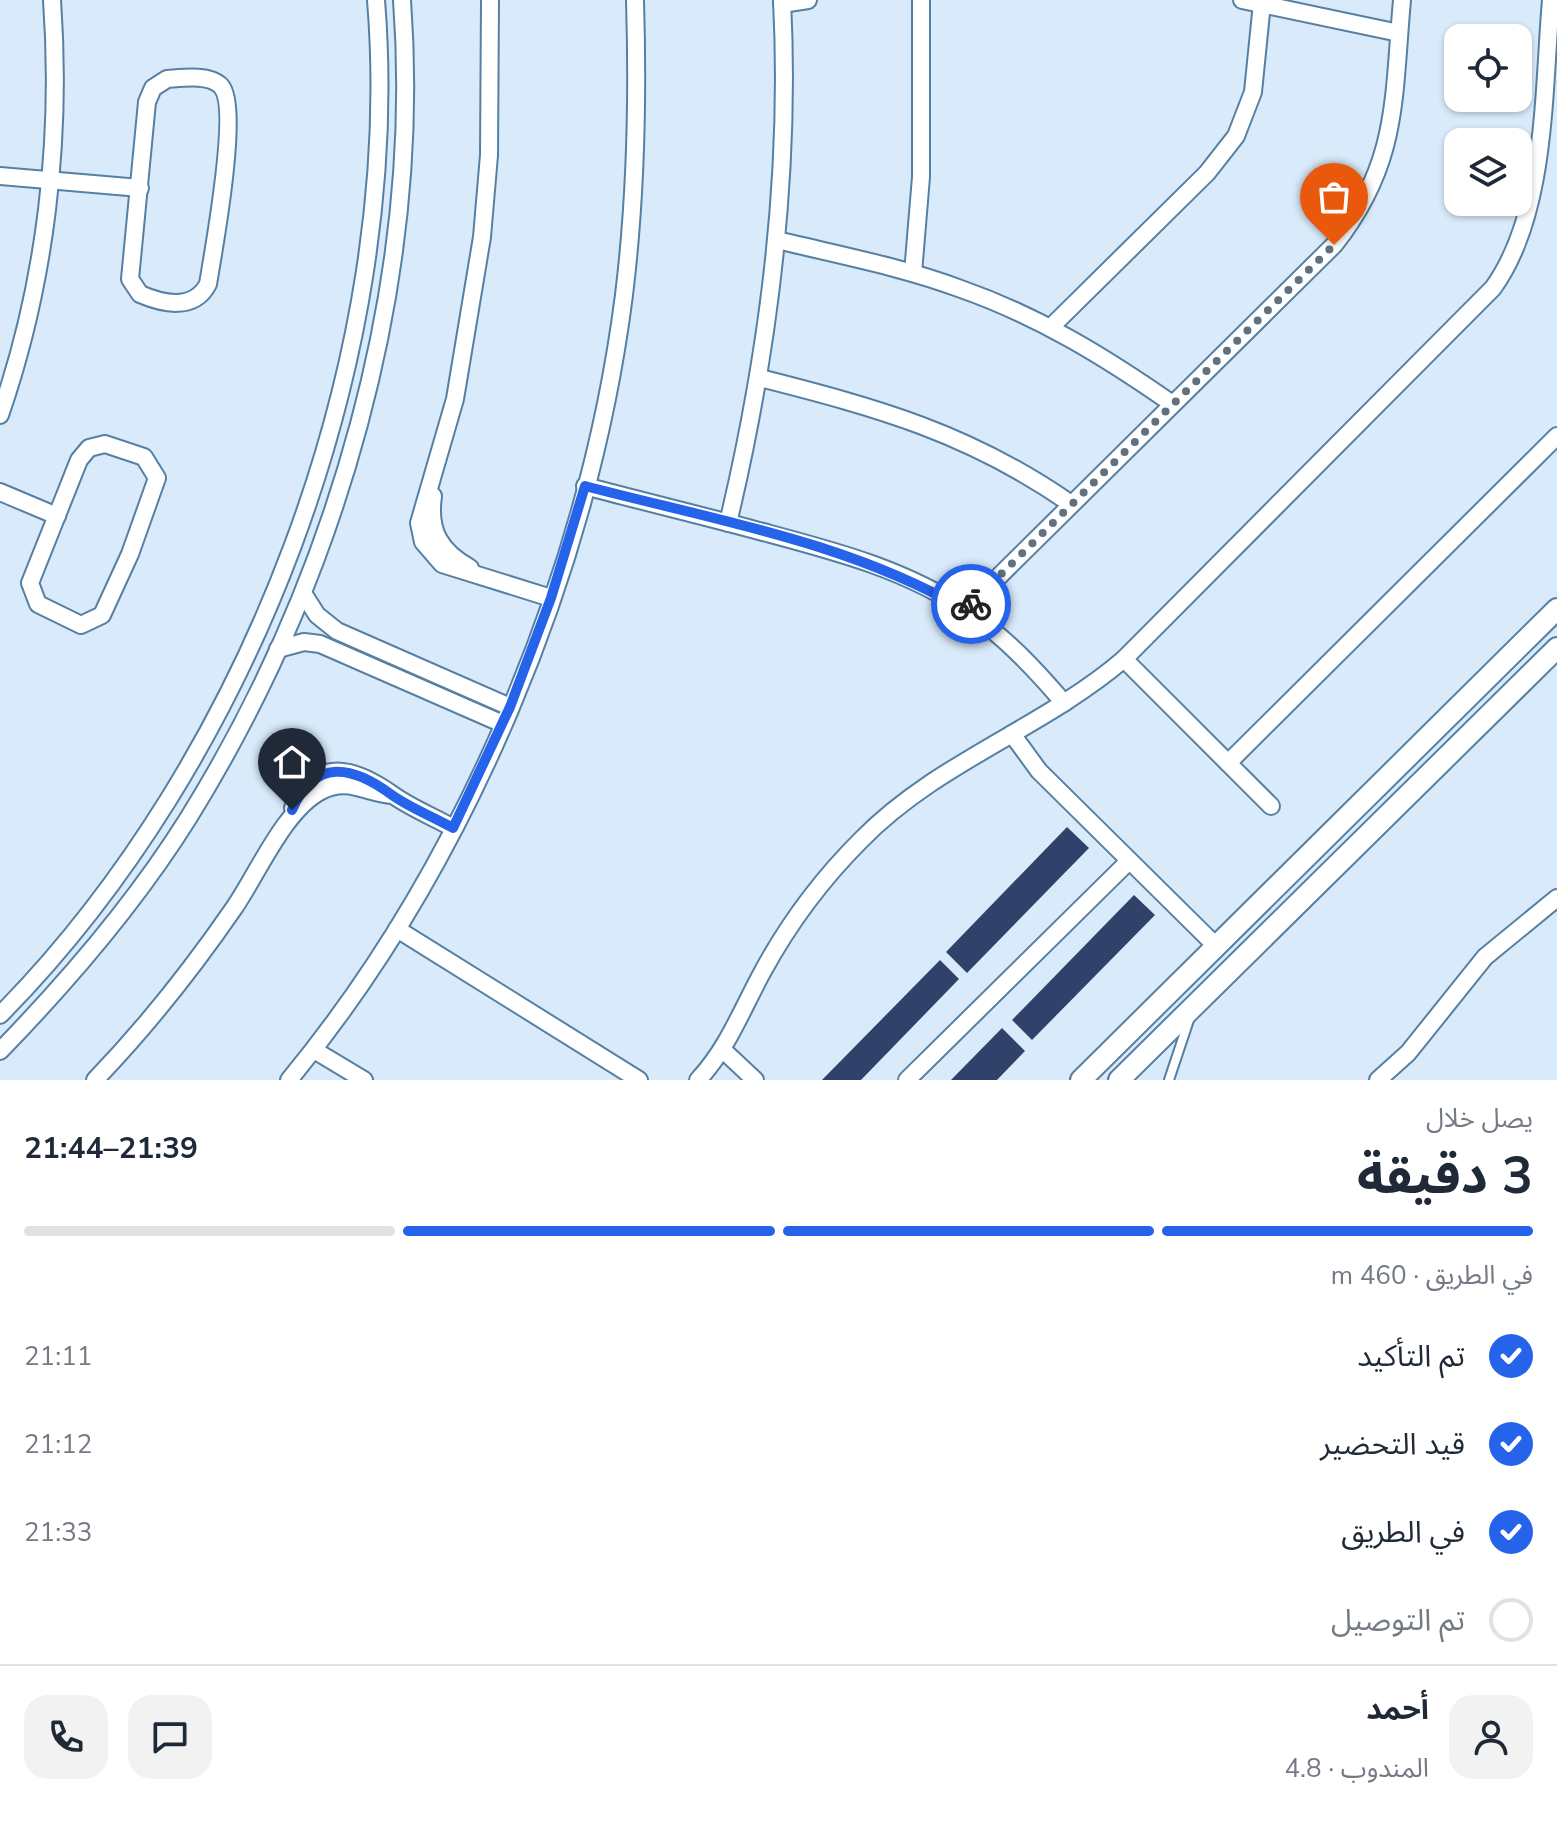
<!DOCTYPE html>
<html lang="ar">
<meta charset="utf-8">
<style>
:root{--surface:#fff;--page:#f2f2f3;--text:#1f2937;--muted:#747a83;--line:#e0e1e3;--accent:#2563eb}
body{margin:0;font-family:"Nunito Sans","Noto Sans Arabic",sans-serif;background:var(--page);color:var(--text);direction:rtl;height:100vh;display:flex;flex-direction:column;font-size:30px;white-space:nowrap}
*{box-sizing:border-box;margin:0}
p{font-size:26px;color:var(--muted)}
.icon{flex:none;width:44px;height:44px;fill:none;stroke:currentColor;stroke-width:2;stroke-linecap:round;stroke-linejoin:round}
.map{position:relative;height:1080px;overflow:hidden;direction:ltr}
.details{display:flex;flex-direction:column;background:var(--surface);flex:1}
.details>*{flex:none}
.controls{position:absolute;left:1444px;top:24px;display:grid;gap:16px}
.controls a{display:grid;place-items:center;width:88px;height:88px;border-radius:16px;background:var(--surface);box-shadow:0 2px 6px #0004;font-size:40px}
.pin{position:absolute;display:grid;place-items:center;width:68px;height:68px;color:#fff;margin:-82px -34px;border-radius:50% 50% 50% 0;rotate:-45deg;box-shadow:0 0 8px #0007}
.pin .icon{rotate:45deg}
.courier{position:absolute;display:grid;place-items:center;width:80px;height:80px;margin:-40px;border:6px solid #2563eb;border-radius:50%;background:#fff;color:#222;box-shadow:0 2px 10px #0007}
.head em{font-style:normal;font-weight:700}
.head div{display:flex;flex-direction:column-reverse}
.head{display:flex;align-items:center;justify-content:space-between;height:136px;padding:0 24px}
h1{font-size:52px;font-weight:700;line-height:60px}
.bar{display:grid;grid-template-columns:repeat(4,1fr);gap:12px 8px;align-content:center;height:96px;padding:0 24px}
.bar i{height:10px;border-radius:6px;background:var(--line)}
.bar .selected{background:var(--accent)}
.bar p{grid-column:span 4}
.line{display:flex;align-items:center;gap:20px;padding:0 24px;border-top:2px solid var(--line)}
.line div{flex:1}
.round{display:grid;place-items:center;flex:none;width:84px;height:84px;border-radius:24px;background:var(--page)}
ol{padding:0 24px;list-style:none}
li{display:flex;align-items:center;gap:24px;height:88px}
li p{margin-inline-start:auto}
li .icon{padding:8px;border-radius:50%;background:var(--accent);color:#fff;stroke-width:4}
li:last-child{color:var(--muted)}
li i{width:44px;height:44px;border:4px solid var(--line);border-radius:50%}
.map>svg:first-child{display:block}
.building{fill:#31426a}
.lines{fill:none;stroke-linecap:round;stroke-linejoin:round}
.service-casing{stroke:#5680a3;stroke-width:12}
.minor-casing{stroke:#5680a3;stroke-width:20}
.tertiary-casing{stroke:#5680a3;stroke-width:24}
.service{stroke:#fff;stroke-width:8}
.minor{stroke:#fff;stroke-width:16}
.tertiary{stroke:#fff;stroke-width:20}
.done{stroke:#607281;stroke-width:8;stroke-dasharray:0 14.4}
.route{stroke:#2563eb;stroke-width:10}
</style>
<div class="map">
<svg width="1557" height="1080" viewBox="0 0 1557 1080">
<rect width="100%" height="100%" fill="#d9ebfb"/>
<g class="building">
<polygon points="1067,827 1089,848 967,973 946,952"/>
<polygon points="1134,895 1155,915 1032,1040 1012,1020"/>
<polygon points="940,960 959,979 861,1080 822,1080"/>
<polygon points="1002,1028 1025,1051 997,1080 951,1080"/>
</g>
<g class="lines">
<defs>
<polyline id="service" points="1169,1080 1189,1020"/>
<g id="minor">
<polyline points="490,0 489,155 482,237 455,399 419,523 423,542 442,564 551,598"/>
<polyline points="1242,0 1399,33"/>
<polyline points="782,4 808,0"/>
<path d="M 167,79 C 182,78 208,74 220,85 C 241,104 213,253 208,284 C 194,311 163,304 140,294 L 130,279 L 147,102 L 153,88 Z"/>
<polyline points="0,176 140,188"/>
<path d="M 777,240 C 839,255 902,267 961,289 C 1038,316 1105,357 1171,403"/>
<polyline points="913,273 921,177 921,0"/>
<polyline points="1051,327 1207,173 1236,136 1253,92 1262,3"/>
<path d="M 760,378 C 878,408 969,433 1071,504"/>
<path d="M 0,415 C 46,282 62,139 52,0"/>
<polygon points="105,444 144,457 157,478 130,554 102,615 81,625 38,604 30,583 79,460 89,448"/>
<path d="M 585,486 C 645,502 704,516 763,532 C 834,551 905,569 967,611 C 1005,637 1035,669 1064,703"/>
<polyline points="0,492 57,516"/>
<path d="M 433,496 C 428,531 440,551 470,568"/>
<path d="M 728,523 C 769,351 791,177 782,0"/>
<polyline points="303,593 317,615 337,631 510,707"/>
<path d="M 965,610 L 1334,245 C 1399,163 1393,99 1402,0"/>
<polyline points="278,649 304,642 320,644 503,724"/>
<polyline points="1124,659 1271,806"/>
<polyline points="1012,734 1039,771 1216,946"/>
<polyline points="1228,763 1557,436"/>
<path d="M 293,808 C 316,755 355,768 393,795 C 411,808 434,817 453,828"/>
<polyline points="397,929 639,1080"/>
<path d="M 0,1015 C 250,762 405,356 376,0"/>
<polyline points="314,1050 364,1080"/>
<polyline points="723,1050 755,1080"/>
<path d="M 0,1051 C 70,979 136,902 189,817 C 337,578 423,282 402,0"/>
<path d="M 95,1080 C 146,1027 192,969 234,908 C 257,875 284,810 321,791 C 348,777 365,793 392,795"/>
<path d="M 289,1080 C 466,866 589,570 624,295 C 636,197 638,99 635,0"/>
<path d="M 698,1080 C 728,1048 742,1009 763,971 C 789,923 822,879 861,840 C 937,762 1042,729 1124,659 L 1493,288 C 1547,213 1543,91 1551,0"/>
<polyline points="907,1080 1128,862"/>
<polyline points="1378,1080 1408,1053 1485,957 1557,898"/>
</g>
<g id="tertiary">
<polyline points="1081,1080 1557,609"/>
<polyline points="1119,1080 1557,648"/>
</g>
</defs>
<use href="#service" class="service-casing"/>
<use href="#minor" class="minor-casing"/>
<use href="#tertiary" class="tertiary-casing"/>
<use href="#service" class="service"/>
<use href="#minor" class="minor"/>
<use href="#tertiary" class="tertiary"/>
</g>
<g class="lines">
<polyline class="done" points="971,604 1334,245"/>
<path class="route" d="M 292,810 C 315,757 353,766 392,795 C 410,808 434,817 453,828 L 510,707 L 551,598 L 585,486 C 714,520 849,542 965,610 L 971,604"/>
</g>
</svg>
<div class="controls">
<a><svg class="icon" aria-label="locate" viewBox="0 0 24 24"><circle cx="12" cy="12" r="6"/><path d="M12 2v4M12 18v4M2 12h4M18 12h4"/></svg></a>
<a><svg class="icon" aria-label="layers" viewBox="0 0 24 24"><path d="M12 4l9 5-9 5-9-5zM3 14l9 5 9-5"/></svg></a>
</div>
<div class="pin" style="left:1334px;top:245px;background:#ea580c"><svg class="icon" aria-label="bag" viewBox="0 0 24 24"><path d="M5 8h14l-1 12H6zM9 8a3 3 0 0 1 6 0"/></svg></div>
<div class="pin" style="left:292px;top:810px;background:#1f2937"><svg class="icon" aria-label="home" viewBox="0 0 24 24"><path d="M3 11l9-7 9 7M6 9v11h12V9"/></svg></div>
<div class="courier" style="left:971px;top:604px"><svg class="icon" aria-label="bike" viewBox="0 0 24 24"><circle cx="6" cy="16" r="4"/><circle cx="18" cy="16" r="4"/><path d="M6 16l4-8h5l3 8M10 8l3 8H6M13 5h3"/></svg></div>
</div>
<section class="details">
<div class="head"><div><h1>3 دقيقة</h1><p>يصل خلال</p></div><em>21:39–21:44</em></div>
<div class="bar"><i class="selected"></i><i class="selected"></i><i class="selected"></i><i></i><p>في الطريق · 460 m</p></div>
<ol>
<li><svg class="icon" aria-label="check" viewBox="0 0 24 24"><path d="M5 12l5 5 9-10"/></svg>تم التأكيد<p>21:11</p></li>
<li><svg class="icon" aria-label="check" viewBox="0 0 24 24"><path d="M5 12l5 5 9-10"/></svg>قيد التحضير<p>21:12</p></li>
<li><svg class="icon" aria-label="check" viewBox="0 0 24 24"><path d="M5 12l5 5 9-10"/></svg>في الطريق<p>21:33</p></li>
<li><i></i>تم التوصيل</li>
</ol>
<div class="line" style="height:144px"><a class="round"><svg class="icon" aria-label="person" viewBox="0 0 24 24"><circle cx="12" cy="8" r="4"/><path d="M4 21q1-7 8-7t8 7"/></svg></a><div><b>أحمد</b><p>المندوب · 4.8</p></div><a class="round"><svg class="icon" aria-label="chat" viewBox="0 0 24 24"><path d="M4 5h16v11H9l-5 4z"/></svg></a><a class="round"><svg class="icon" aria-label="phone" viewBox="0 0 24 24"><path d="M5 4h4l2 5-3 2q2 4 5 5l2-3 5 2v4C11 20 4 13 5 4z"/></svg></a></div>
</section>
